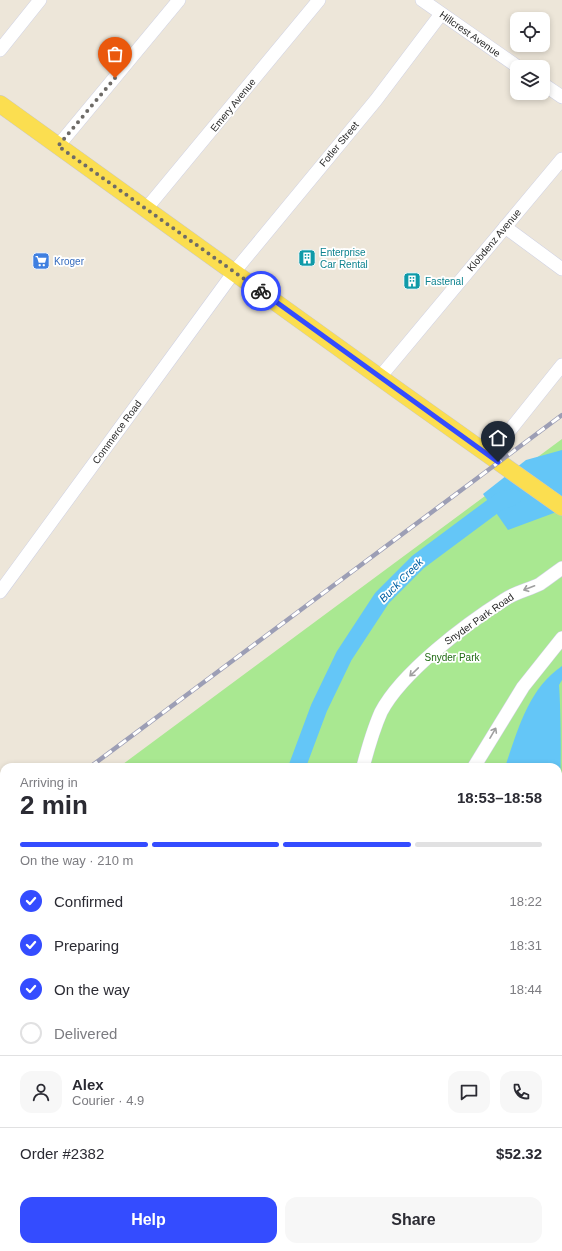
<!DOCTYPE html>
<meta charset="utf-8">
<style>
:root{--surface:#fff;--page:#f7f7f7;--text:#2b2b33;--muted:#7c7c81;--line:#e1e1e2;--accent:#344cff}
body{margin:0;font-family:Arial,sans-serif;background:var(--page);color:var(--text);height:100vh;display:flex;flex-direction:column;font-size:15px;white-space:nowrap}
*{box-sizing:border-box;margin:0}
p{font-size:13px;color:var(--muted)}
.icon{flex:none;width:22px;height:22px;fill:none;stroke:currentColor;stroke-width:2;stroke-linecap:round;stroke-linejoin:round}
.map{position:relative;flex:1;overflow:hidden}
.sheet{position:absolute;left:0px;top:763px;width:562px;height:488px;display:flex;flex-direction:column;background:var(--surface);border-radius:12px 12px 0 0;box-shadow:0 2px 6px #0003}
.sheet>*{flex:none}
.buttons{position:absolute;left:510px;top:12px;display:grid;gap:8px}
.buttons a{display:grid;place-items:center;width:40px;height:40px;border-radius:8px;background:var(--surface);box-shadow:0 2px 6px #0003;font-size:20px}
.pin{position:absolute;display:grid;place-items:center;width:34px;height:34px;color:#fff;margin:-41px -17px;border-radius:50% 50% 50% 0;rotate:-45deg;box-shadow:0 0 4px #0007}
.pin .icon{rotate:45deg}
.courier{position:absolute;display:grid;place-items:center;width:40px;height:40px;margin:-20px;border:3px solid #344cff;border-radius:50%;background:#fff;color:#222;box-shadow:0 1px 5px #0007}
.headline em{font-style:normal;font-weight:600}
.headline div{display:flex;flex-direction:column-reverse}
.headline{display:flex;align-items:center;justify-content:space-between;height:68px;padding:0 20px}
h1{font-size:26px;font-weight:600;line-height:30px}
.bar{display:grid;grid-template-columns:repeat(4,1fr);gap:6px 4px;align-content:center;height:48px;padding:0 20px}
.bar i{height:5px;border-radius:3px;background:var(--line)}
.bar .on{background:var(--accent)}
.bar p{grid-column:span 4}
.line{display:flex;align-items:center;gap:10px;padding:0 20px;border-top:1px solid var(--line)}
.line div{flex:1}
.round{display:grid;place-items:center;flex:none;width:42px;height:42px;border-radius:12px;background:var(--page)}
ol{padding:0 20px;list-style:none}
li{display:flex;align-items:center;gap:12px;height:44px}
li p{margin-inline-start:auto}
li .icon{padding:4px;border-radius:50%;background:var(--accent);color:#fff;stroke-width:4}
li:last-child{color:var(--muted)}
li i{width:22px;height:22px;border:2px solid var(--line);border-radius:50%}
.cta{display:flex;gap:8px;margin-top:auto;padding:8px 20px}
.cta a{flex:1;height:46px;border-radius:12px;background:var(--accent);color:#fff;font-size:16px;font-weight:600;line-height:46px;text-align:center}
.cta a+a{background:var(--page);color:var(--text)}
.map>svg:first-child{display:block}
.education{fill:#f0e5c7}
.green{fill:#a9e891}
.water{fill:#64c6f7}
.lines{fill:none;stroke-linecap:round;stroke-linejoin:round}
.river{stroke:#64c6f7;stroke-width:17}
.minor-casing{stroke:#cfd1e3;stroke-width:14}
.major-casing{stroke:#c7c7c7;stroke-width:18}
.minor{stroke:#fff;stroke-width:13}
.major{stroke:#fbde50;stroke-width:17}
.rail-casing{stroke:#9c9eb5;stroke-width:4.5}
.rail{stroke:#fff;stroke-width:3;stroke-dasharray:9;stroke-linecap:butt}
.oneway{stroke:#9f9f9f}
.done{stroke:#6e6b67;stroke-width:4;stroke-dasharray:0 7.2}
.route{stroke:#344cff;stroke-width:5}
.labels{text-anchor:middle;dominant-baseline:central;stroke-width:3.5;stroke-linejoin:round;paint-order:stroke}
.street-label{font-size:10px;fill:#292929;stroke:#fff}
.culture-label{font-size:10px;fill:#0d838f;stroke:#fff;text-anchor:start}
.shop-label{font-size:10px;fill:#366cbe;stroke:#fff;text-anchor:start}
.park-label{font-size:10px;fill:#206b14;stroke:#fff}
.water-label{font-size:11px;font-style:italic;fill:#0361a3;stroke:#fff}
</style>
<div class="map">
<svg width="562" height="1251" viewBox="0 0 562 1251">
<rect width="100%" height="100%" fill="#ede6d9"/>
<polygon class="education" points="562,1172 562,1251 453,1251 459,1247 558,1247 558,1175"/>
<g class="green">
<polygon points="562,439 562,982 558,986 558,767 119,767"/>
<polygon points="4,853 4,1247 219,1247 212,1251 0,1251 0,856"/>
</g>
<g class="water">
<polygon points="562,450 562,510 508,530 483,494 526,460"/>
<path d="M 562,666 L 562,680 L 559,685 C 561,711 562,784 558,806 L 558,767 L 505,767 C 518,730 528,689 562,666 Z"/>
</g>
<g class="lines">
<g class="river">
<polyline points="297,767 319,708 344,656 382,598 418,562 500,501 513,497"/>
<polyline points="33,1251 40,1247"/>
</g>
<defs>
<g id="minor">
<polyline points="422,0 518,67"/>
<polyline points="0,50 40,0"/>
<polyline points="543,84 562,97"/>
<polyline points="58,146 179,0"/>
<polyline points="146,209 319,0"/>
<polyline points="505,227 562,269"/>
<polyline points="380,377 562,159"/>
<polyline points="490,455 562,365"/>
<polyline points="0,592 234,272 376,100 441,14"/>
<path d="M 363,767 C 368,748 373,730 381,712 C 402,672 466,624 504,600 C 515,592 528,590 540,584 C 547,579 555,573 562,568"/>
<polyline points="474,767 523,687 562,638"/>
<polyline points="0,928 4,924"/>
<polyline points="558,986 562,982"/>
<polyline points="558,1155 562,1152"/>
<polyline points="0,1178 4,1175"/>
<polyline points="131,1251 137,1247"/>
<polyline points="214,1251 220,1247"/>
<polyline points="427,1251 433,1247"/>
</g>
<polyline id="major" points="0,104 403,394 562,507"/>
</defs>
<use href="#minor" class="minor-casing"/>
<use href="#major" class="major-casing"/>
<use href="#minor" class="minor"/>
<use href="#major" class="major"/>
<defs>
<g id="rail">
<polyline points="90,767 562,415"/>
<polyline points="0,835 4,832"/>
</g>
</defs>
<use href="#rail" class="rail-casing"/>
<use href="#rail" class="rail"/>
</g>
<defs><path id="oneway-shaft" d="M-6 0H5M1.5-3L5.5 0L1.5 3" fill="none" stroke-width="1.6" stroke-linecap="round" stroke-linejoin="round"/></defs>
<g class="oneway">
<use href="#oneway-shaft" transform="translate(529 588) rotate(159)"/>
<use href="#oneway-shaft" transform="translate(414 672) rotate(136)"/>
<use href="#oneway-shaft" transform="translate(493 733) rotate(-60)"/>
</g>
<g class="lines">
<polyline class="done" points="115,78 58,146 261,291"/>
<polyline class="route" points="261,291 498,462"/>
</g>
<defs>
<symbol id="building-square" viewBox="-11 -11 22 22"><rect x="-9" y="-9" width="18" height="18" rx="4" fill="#0f9aa8" stroke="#fff"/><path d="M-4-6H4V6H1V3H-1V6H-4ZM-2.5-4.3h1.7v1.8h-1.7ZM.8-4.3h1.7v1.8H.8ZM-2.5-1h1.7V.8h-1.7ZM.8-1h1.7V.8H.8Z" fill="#fff"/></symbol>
<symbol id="supermarket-square" viewBox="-11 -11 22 22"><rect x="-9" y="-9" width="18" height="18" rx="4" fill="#3f7fe0" stroke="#fff"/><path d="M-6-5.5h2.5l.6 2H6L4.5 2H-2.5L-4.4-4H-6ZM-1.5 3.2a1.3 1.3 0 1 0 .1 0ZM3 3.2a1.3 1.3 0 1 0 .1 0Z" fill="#fff"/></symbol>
</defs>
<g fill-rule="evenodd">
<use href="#building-square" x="297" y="248" width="20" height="20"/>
<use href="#supermarket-square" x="31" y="251" width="20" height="20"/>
<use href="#building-square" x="402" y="271" width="20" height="20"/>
</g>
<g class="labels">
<g class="street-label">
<text transform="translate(470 34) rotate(35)">Hillcrest Avenue</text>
<text transform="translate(233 105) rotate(-51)">Emery Avenue</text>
<text transform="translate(339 144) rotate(-50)">Fotler Street</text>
<text transform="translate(494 240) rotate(-50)">Klobdenz Avenue</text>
<text transform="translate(117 432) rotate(-54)">Commerce Road</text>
<text transform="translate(479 619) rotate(-35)">Snyder Park Road</text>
</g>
<g class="culture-label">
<text x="320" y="252">Enterprise<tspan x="320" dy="12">Car Rental</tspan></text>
<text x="425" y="281">Fastenal</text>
</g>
<g class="shop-label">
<text x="54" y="261">Kroger</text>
</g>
<g class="park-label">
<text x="452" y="657">Snyder Park</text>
</g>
<g class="water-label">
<text transform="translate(401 580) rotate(-45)">Buck Creek</text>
</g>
</g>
</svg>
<div class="buttons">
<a><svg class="icon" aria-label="locate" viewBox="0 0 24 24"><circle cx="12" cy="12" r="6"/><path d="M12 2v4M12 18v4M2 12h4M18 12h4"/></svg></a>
<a><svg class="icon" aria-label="layers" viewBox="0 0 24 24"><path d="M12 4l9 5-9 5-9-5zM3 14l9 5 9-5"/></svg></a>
</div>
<div class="pin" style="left:115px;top:78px;background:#ea580c"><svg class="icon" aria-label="bag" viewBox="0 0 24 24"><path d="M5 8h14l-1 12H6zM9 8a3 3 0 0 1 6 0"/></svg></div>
<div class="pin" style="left:498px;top:462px;background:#1f2937"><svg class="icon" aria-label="home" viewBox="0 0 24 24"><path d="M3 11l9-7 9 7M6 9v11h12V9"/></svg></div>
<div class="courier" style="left:261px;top:291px"><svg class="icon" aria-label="bike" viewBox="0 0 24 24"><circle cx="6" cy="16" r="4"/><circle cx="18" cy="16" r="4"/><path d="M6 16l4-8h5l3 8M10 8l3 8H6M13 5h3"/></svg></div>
<section class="sheet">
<div class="headline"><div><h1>2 min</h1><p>Arriving in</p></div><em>18:53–18:58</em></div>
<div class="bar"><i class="on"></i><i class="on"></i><i class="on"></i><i></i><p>On the way · 210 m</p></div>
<ol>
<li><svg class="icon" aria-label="check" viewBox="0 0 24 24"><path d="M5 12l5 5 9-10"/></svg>Confirmed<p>18:22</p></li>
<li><svg class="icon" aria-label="check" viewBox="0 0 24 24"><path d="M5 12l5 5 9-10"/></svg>Preparing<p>18:31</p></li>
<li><svg class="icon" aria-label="check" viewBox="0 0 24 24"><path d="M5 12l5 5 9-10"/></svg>On the way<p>18:44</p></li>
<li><i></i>Delivered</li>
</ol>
<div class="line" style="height:72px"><a class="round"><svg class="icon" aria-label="person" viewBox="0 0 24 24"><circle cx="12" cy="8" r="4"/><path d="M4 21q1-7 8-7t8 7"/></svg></a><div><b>Alex</b><p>Courier · 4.9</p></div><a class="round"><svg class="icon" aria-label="chat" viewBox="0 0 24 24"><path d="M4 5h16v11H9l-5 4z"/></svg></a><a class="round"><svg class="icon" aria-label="phone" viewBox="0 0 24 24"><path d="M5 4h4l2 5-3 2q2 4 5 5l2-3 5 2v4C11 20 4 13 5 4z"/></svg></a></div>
<div class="line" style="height:52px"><div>Order #2382</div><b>$52.32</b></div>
<div class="cta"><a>Help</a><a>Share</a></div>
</section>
</div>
